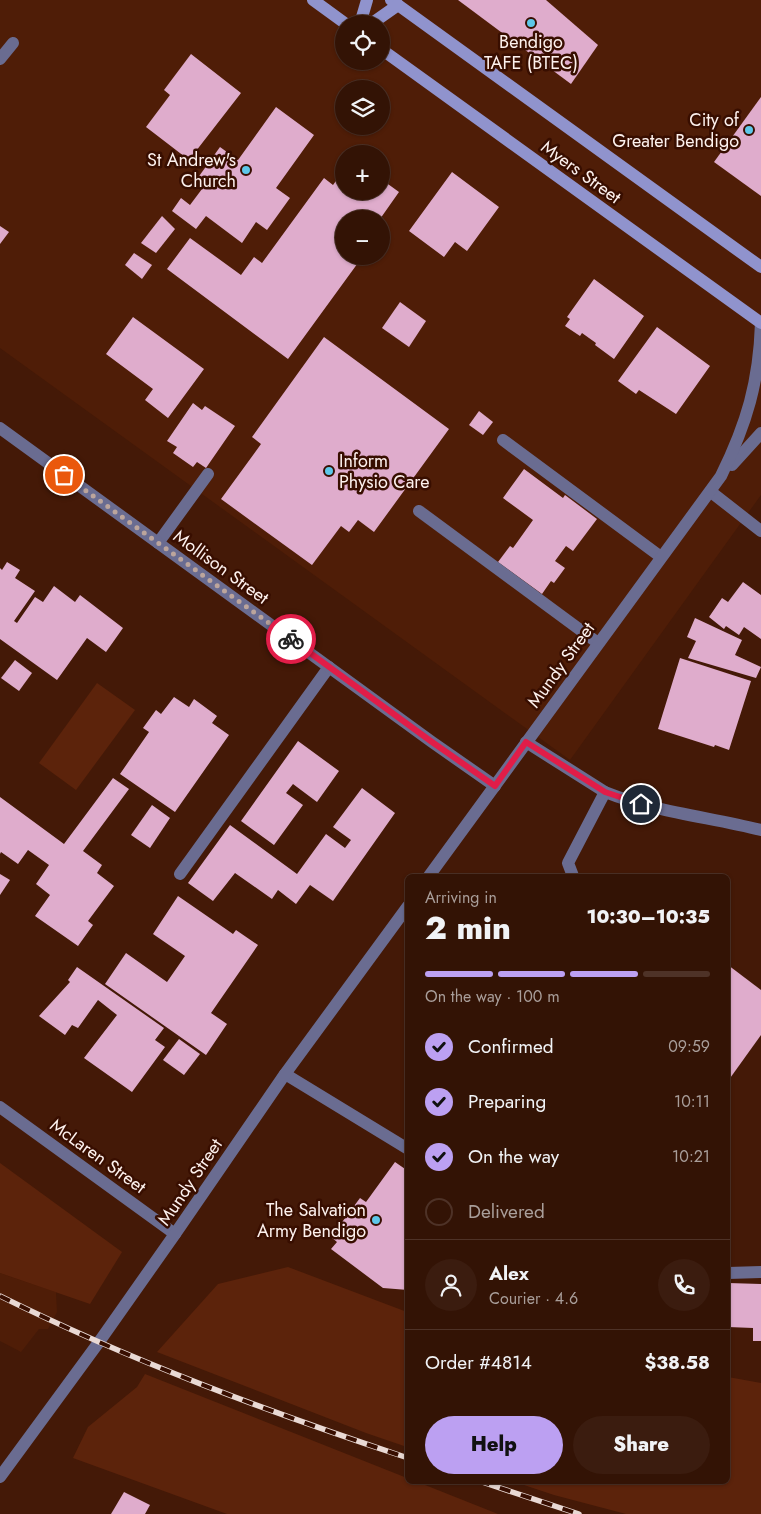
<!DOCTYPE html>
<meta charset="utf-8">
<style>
:root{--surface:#331305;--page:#3b1c0f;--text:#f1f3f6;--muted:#a99e9a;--line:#4e3227;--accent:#bca0f2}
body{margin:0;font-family:Jost,sans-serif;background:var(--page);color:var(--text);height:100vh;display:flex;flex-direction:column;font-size:19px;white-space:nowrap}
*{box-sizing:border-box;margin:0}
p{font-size:16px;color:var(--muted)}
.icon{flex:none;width:28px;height:28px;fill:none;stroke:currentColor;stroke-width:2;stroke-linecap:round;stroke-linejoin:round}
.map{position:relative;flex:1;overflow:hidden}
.drawer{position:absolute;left:405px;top:874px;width:325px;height:610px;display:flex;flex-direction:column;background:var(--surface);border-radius:8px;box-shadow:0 1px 4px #0004,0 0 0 1px var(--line)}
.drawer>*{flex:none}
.buttons{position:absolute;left:335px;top:15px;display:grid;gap:10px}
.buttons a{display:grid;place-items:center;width:55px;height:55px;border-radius:50%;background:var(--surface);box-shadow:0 1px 4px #0004,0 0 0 1px var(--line);font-size:25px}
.pin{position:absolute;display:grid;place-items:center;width:42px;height:42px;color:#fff;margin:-21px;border:2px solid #fff;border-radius:50%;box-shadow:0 1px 5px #0007}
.courier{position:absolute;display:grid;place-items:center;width:50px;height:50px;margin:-25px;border:4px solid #e11d48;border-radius:50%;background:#fff;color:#222;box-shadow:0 1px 6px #0007}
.summary em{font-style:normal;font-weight:800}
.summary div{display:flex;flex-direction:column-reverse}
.summary{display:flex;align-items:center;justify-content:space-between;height:85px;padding:0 20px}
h1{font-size:32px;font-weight:800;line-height:38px}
.bar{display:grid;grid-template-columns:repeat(4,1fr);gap:8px 5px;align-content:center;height:60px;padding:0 20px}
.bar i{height:6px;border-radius:4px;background:var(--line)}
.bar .current{background:var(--accent)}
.bar p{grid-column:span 4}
.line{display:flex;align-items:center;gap:12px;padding:0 20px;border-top:1px solid var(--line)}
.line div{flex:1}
.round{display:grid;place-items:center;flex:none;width:52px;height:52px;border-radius:26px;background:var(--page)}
ol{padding:0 20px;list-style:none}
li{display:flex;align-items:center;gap:15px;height:55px}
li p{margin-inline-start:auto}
li .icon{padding:5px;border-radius:50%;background:var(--accent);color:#111;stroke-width:4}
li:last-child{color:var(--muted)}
li i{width:28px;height:28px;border:2px solid var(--line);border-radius:50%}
.action{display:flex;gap:10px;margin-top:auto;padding:10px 20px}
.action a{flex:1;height:58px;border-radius:30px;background:var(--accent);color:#111;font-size:20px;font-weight:800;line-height:58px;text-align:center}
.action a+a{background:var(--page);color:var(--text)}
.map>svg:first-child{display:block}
.built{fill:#4f1d07;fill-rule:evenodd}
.green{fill:#5c230b}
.building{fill:#dfaccc}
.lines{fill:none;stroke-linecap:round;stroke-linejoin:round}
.service{stroke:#6a6c91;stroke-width:12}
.minor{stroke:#6a6c91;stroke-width:12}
.secondary{stroke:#9093cd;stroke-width:12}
.rail-casing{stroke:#e9d9d4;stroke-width:5.5}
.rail{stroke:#380e00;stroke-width:4;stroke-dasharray:11;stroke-linecap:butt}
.done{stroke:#bca59c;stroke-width:5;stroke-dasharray:0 9}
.route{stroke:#e11d48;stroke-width:6}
.poi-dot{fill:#5dc7e8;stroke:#380e00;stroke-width:2}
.labels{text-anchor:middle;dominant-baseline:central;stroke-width:5;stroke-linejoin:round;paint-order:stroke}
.poi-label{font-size:18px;fill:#fdf1ed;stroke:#380e00;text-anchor:end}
.street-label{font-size:18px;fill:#fdf1ed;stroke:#380e00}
</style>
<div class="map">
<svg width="761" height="1514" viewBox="0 0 761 1514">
<rect width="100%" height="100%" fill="#441907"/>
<g class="built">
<path d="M 0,0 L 761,0 L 761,495 L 570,760 L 0,348 ZM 344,24 L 381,24 L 381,61 L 344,61 ZM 344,89 L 381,89 L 381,126 L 344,126 ZM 344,154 L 381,154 L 381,191 L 344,191 ZM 344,219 L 381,219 L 381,256 L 344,256 Z"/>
<polygon points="0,1273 56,1292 57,1312 48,1329 39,1329 21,1352 0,1341"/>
</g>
<g class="green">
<polygon points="97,683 135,710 76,790 39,763"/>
<polygon points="0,1163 122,1252 90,1304 0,1273"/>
<polygon points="288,1267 407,1312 407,1447 366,1433 157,1352 218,1284"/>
<polygon points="145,1374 407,1478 408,1481 415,1481 498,1514 227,1514 73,1458 88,1427 137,1387"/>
<polygon points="728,1377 761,1383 761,1514 626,1514 554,1495 512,1481 728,1481"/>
</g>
<g class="building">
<polygon points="458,0 546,0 598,45 571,84"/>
<polygon points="191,54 241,93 189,160 146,127 170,95 164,90"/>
<polygon points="761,97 761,196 714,162"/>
<polygon points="276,107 314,135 276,188 290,198 267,230 256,222 242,243 206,216 196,229 172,211 181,198 190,205 205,185 197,179 220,147 238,160"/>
<polygon points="344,170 344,191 381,191 381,179 399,192 380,219 344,219 344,256 363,256 288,359 167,269 190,238 241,275 254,257 262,263 324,178 333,185"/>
<polygon points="452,172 499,207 467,251 455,242 444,257 409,231"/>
<polygon points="162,216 175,229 156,253 141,243"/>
<polygon points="0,226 9,232 0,244"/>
<polygon points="134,253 152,265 142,279 125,265"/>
<polygon points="594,279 644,316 614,359 595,345 596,343 582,333 580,336 565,326 570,319 567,317"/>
<polygon points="400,302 426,321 409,347 382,328"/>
<polygon points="133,317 204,369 168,418 145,400 153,389 106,354"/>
<polygon points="657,327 710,366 676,414 639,390 636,394 618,381"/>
<polygon points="324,337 449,429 374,532 358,520 349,532 341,526 312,565 221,499 261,444 252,437"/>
<polygon points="193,403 202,410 205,406 235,426 206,468 197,462 193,467 173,453 177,447 167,441"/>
<polygon points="479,411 493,422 483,435 469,425"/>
<polygon points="524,469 563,498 565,495 597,519 573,551 566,546 555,561 565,568 554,583 551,581 542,594 498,562 510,546 513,548 533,520 503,498"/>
<polygon points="7,562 20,570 15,578 35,591 14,621 17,623 35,597 43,602 54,586 75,602 80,595 123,628 106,652 87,638 57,680 0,639 0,568 2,570"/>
<polygon points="743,582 761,595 761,639 744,627 739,635 726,626 724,629 709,617 722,598 728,602"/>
<polygon points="695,618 742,640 735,655 761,667 756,678 688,658 696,641 687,637"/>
<polygon points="680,658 751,681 729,750 715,745 714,747 658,729"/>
<polygon points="15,660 32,673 19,691 1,678"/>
<polygon points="174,697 189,707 194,699 217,716 212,723 229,735 175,812 120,774 149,732 143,728 156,710 161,714"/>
<polygon points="298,741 339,771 317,802 293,784 286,793 303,805 274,845 241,821"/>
<polygon points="113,778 129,789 83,851 102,865 97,873 114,886 88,921 93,925 78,946 35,916 50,895 36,884 49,865 28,850 18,864 1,852 0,854 0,797 64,844"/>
<polygon points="362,788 395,813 333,901 310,885 296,904 278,890 272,899 235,873 213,901 188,883 230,825 297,874 326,834 345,848 351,840 333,827"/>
<polygon points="152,805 170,818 150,848 131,835"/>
<polygon points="0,874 10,880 0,895"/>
<polygon points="178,896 233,934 236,930 258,945 211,1013 227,1024 206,1055 105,984 126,953 167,982 185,956 153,934"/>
<polygon points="728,965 761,990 761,1035 728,1081"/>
<polygon points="77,967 164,1028 155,1040 165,1047 132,1092 84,1058 117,1015 98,1000 78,1028 72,1025 65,1035 39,1016 70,982 68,980"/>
<polygon points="179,1039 200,1054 184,1075 163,1060"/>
<polygon points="395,1162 408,1171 408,1290 383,1288 331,1249 337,1242 331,1237 360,1198 366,1202"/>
<polygon points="728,1283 761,1284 761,1341 753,1341 753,1328 728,1327"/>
<polygon points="124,1492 150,1505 145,1514 111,1514"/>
</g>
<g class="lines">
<g class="service">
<polyline points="0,59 13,43"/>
<polyline points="503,440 661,557"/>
<polyline points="711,492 761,531"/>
<polyline points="419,511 598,643"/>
<polyline points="158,543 208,474"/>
<polyline points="180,874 329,667"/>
<polyline points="573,876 568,863 605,792"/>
<polyline points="285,1074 408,1149"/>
<polyline points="728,1273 761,1272"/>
</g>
<g class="minor">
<polyline points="0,428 432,742 495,786"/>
<polyline points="732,465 761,433"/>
<path d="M 526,742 L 605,792 C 655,812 709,817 761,830"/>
<path d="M 429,876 L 721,476 C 747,423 759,382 761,323"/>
<polyline points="0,1107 175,1234"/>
<polyline points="0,1477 99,1342 175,1234 285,1074 408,906"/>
</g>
<g class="secondary">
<polyline points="313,0 346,24"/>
<polyline points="391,0 761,267"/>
<polyline points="360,24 367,0"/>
<polyline points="371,24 398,5"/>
<polyline points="381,49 761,323"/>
</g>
<defs>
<g id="rail">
<path d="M 0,1296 C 131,1361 269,1412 408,1458"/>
<polyline points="479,1481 579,1514"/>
</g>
</defs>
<use href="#rail" class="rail-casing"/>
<use href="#rail" class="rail"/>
</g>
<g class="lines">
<polyline class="done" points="64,475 291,639"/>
<polyline class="route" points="291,639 432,742 495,786 526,742 605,792 641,804"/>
</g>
<g class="poi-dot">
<circle cx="531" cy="23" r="5"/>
<circle cx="749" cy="130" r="5"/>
<circle cx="246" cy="170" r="5"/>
<circle cx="329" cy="471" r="5"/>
<circle cx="376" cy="1220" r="5"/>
</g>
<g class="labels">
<g class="poi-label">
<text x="531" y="42" text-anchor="middle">Bendigo<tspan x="531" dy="21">TAFE (BTEC)</tspan></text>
<text x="739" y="120">City of<tspan x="739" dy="21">Greater Bendigo</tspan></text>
<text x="236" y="160">St Andrew's<tspan x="236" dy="21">Church</tspan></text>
<text x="339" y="461" text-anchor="start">Inform<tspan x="339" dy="21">Physio Care</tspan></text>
<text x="366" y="1210">The Salvation<tspan x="366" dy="21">Army Bendigo</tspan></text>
</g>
<g class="street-label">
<text transform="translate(581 172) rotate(36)">Myers Street</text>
<text transform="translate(221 567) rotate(36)">Mollison Street</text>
<text transform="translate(561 665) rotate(-54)">Mundy Street</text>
<text transform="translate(98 1156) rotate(36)">McLaren Street</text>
<text transform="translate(190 1182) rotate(-56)">Mundy Street</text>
</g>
</g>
</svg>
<div class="buttons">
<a><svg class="icon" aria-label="locate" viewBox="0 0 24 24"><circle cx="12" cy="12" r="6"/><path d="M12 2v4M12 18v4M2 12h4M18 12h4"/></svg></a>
<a><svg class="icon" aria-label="layers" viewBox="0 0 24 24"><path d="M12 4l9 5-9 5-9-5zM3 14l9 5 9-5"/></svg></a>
<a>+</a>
<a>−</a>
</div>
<div class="pin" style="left:64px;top:475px;background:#ea580c"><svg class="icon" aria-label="bag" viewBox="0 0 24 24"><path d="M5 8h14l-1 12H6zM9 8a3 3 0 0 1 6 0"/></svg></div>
<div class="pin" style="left:641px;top:804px;background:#1f2937"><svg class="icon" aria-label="home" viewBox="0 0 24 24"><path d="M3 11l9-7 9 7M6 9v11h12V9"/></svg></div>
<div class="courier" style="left:291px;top:639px"><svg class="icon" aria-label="bike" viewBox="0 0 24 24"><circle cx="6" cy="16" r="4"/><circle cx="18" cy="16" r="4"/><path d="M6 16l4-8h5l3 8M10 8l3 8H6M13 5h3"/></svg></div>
<section class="drawer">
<div class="summary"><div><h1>2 min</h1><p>Arriving in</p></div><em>10:30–10:35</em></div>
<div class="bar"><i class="current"></i><i class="current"></i><i class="current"></i><i></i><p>On the way · 100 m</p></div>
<ol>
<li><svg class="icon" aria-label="check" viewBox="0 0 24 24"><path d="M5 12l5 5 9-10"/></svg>Confirmed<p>09:59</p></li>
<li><svg class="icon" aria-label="check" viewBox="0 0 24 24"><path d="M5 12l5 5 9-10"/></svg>Preparing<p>10:11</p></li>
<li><svg class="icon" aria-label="check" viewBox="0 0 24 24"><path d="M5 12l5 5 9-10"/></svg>On the way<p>10:21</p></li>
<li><i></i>Delivered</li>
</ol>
<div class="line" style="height:90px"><a class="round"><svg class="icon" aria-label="person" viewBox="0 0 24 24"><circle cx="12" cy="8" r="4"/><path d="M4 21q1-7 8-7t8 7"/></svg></a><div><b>Alex</b><p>Courier · 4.6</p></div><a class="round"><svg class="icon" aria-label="phone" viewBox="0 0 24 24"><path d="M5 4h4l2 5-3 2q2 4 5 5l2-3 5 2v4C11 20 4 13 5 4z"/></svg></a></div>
<div class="line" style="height:65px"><div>Order #4814</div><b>$38.58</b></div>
<div class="action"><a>Help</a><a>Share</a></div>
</section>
</div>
